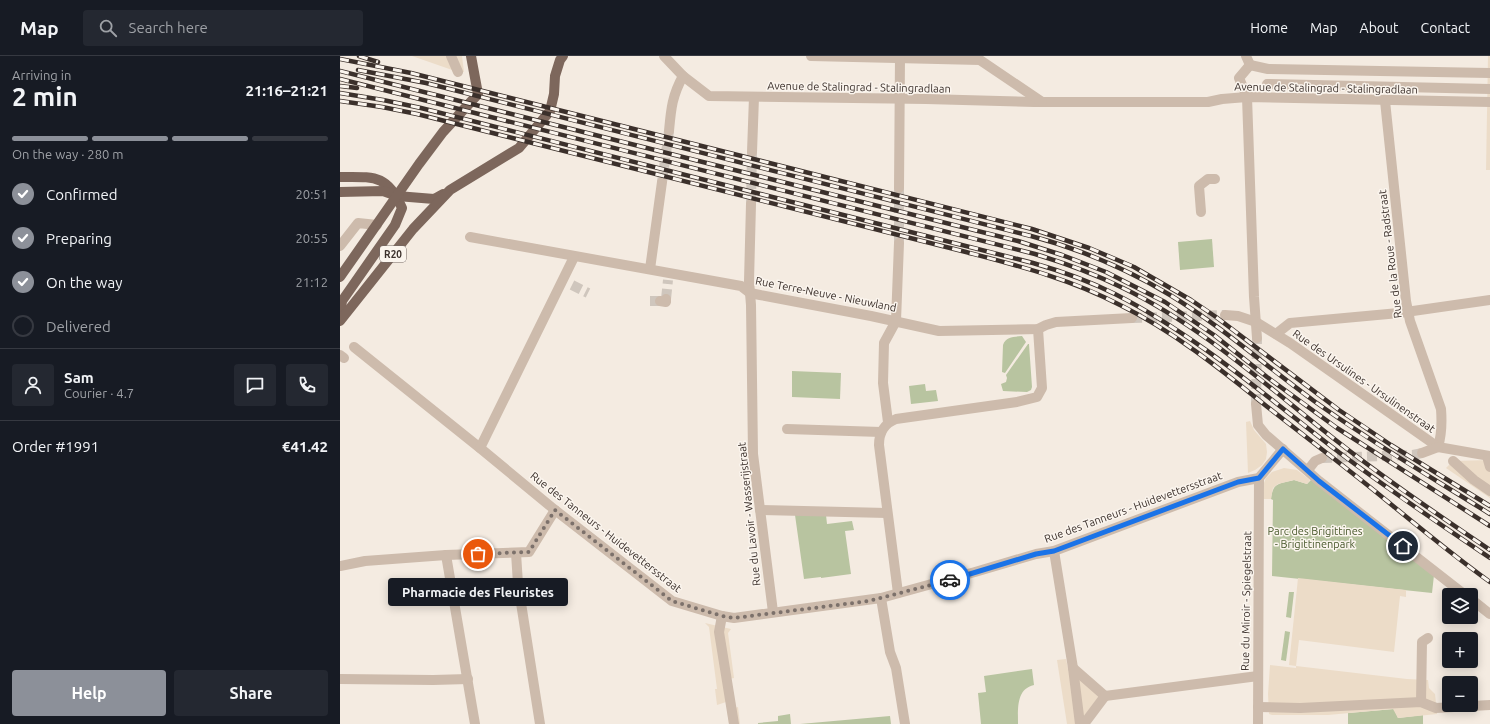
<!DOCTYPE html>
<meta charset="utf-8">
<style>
:root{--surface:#171b24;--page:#242831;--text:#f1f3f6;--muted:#9ea1a6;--line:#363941;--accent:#8c9099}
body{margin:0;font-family:Ubuntu,sans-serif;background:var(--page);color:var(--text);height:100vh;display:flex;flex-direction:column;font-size:15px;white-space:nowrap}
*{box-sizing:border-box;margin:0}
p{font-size:13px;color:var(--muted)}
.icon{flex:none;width:22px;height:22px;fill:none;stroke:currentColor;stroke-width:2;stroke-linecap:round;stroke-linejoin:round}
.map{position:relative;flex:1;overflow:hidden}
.panel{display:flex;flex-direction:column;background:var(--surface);width:340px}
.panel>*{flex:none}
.buttons{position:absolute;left:1102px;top:532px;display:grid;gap:8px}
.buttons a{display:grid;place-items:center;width:36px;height:36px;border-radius:4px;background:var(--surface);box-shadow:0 2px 10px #0003;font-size:20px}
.pin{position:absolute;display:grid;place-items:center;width:34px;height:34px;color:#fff;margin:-17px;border:2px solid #fff;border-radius:50%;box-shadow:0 1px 4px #0007}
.courier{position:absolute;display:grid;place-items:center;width:40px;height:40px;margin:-20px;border:3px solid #1a73e8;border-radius:50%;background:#fff;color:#222;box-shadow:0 1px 5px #0007}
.bubble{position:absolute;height:28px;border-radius:4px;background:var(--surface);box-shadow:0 2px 10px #0003;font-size:13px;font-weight:600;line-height:28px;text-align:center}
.overview em{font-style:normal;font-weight:600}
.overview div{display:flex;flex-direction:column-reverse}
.overview{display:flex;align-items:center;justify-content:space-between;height:68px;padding:0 12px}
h1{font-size:26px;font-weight:600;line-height:30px}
.bar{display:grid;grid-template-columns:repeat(4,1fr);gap:6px 4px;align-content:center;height:48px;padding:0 12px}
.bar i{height:5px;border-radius:3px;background:var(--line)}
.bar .selected{background:var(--accent)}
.bar p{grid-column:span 4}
.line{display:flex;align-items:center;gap:10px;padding:0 12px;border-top:1px solid var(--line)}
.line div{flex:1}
.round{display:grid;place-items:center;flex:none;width:42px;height:42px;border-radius:4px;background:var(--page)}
ol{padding:0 12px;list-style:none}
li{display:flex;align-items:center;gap:12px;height:44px}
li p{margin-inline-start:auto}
li .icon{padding:4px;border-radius:50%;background:var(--accent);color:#fff;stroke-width:4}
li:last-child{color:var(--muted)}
li i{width:22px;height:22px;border:2px solid var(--line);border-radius:50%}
.primary-button{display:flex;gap:8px;margin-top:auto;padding:8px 12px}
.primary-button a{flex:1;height:46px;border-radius:4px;background:var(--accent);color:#fff;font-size:16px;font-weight:600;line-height:46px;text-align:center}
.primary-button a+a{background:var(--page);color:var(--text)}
header{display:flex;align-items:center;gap:24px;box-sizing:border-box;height:56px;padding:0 20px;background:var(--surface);border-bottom:1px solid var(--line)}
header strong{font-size:19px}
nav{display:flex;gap:22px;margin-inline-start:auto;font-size:14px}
.search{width:280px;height:36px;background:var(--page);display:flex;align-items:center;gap:10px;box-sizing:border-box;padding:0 14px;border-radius:4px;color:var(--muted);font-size:15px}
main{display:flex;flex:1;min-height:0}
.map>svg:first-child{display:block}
.green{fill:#b8c4a0}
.plaza{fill:#ecdcc8}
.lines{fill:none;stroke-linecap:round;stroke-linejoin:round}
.minor-tunnel{stroke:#cfc6bd;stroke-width:10;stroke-dasharray:10 5;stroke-linecap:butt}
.minor{stroke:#cdbbac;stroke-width:10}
.major{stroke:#7d675c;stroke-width:10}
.rail-casing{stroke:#3b302b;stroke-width:4.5}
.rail{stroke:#fbf5ee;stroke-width:3;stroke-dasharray:9;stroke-linecap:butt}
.done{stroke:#7c716b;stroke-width:4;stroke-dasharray:0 7.2}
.route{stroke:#1a73e8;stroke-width:5}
.labels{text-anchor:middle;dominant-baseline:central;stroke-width:3;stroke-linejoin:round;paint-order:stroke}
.shield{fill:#fbf5ee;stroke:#756b66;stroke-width:1}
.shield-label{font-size:10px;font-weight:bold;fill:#3b302b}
.street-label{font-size:11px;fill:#3b302b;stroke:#fbf5ee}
.park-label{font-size:11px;fill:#4a5a2e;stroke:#fbf5ee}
</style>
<header>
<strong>Map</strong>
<div class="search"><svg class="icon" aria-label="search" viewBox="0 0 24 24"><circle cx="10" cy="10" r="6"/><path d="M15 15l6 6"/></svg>Search here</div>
<nav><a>Home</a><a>Map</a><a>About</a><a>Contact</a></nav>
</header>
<main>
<section class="panel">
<div class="overview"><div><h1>2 min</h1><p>Arriving in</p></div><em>21:16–21:21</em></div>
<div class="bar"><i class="selected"></i><i class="selected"></i><i class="selected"></i><i></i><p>On the way · 280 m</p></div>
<ol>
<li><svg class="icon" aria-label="check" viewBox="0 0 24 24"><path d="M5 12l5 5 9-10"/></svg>Confirmed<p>20:51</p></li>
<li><svg class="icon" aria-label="check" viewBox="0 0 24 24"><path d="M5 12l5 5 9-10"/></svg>Preparing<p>20:55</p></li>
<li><svg class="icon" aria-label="check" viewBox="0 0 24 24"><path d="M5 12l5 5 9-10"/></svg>On the way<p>21:12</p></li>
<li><i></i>Delivered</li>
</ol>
<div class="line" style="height:72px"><a class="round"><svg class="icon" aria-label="person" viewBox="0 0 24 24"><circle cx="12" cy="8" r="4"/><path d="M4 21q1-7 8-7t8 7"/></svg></a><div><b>Sam</b><p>Courier · 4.7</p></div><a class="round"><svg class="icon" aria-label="chat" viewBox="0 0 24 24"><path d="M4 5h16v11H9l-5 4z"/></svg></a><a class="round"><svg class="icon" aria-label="phone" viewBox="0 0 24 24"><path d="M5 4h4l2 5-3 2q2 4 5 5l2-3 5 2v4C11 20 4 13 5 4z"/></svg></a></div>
<div class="line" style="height:52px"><div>Order #1991</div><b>€41.42</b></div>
<div class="primary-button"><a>Help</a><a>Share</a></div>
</section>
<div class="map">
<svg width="1150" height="668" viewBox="0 0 1150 668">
<rect width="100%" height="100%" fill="#f4ebe1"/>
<g class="green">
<polygon points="872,183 874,211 840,214 838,186"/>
<path d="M 682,280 L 686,286 L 665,317 L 662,316 L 663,289 C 666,280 674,281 682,280 Z"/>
<polygon points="688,288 689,288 692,331 691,334 687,336 663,335 661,328 666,326 667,322 666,319"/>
<polygon points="452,315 501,317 500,343 452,341"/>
<polygon points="585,328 586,335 596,334 598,345 571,348 569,330"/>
<path d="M 954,424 L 967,428 L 971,424 L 1094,519 L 1092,537 L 932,520 L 933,444 L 931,443 C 933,426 939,428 954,424 Z"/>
<polygon points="455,459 486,459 487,468 512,465 514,474 505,475 511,518 481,522 481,521 464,523"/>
<polygon points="949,536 954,536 951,562 946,561"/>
<polygon points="945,575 950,576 946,605 941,604"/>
<path d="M 692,613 L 694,629 C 676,633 678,653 678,668 L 641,668 L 638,637 L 646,636 L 644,620 Z"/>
<polygon points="1054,653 1058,662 1083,659 1083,668 1008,668 1008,657"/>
<polygon points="450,658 451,668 418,668 418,667 438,665 438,660"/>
<polygon points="550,660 551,668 460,668"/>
</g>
<g class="plaza">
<polygon points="72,0 122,0 124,16 118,16"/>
<polygon points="1148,0 1150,0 1150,114 1146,114"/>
<polygon points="910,365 914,374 926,388 927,396 926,403 922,409 915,414 908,417 906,366"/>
<polygon points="1150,404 1150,442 1106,412 1113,405"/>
<polygon points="944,412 957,414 970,424 967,428 954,424 938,428 933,432 931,443 923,443 924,427 926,422 932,416"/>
<polygon points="958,522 1066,534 1066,541 1060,540 1054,596 959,584 956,610 1067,623 1088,624 1089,632 1095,638 1097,658 1058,662 1053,653 988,659 932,659 929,658 928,638 930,609 956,612 956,610 949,609"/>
<polygon points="365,567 391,573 388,577 394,622 389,623 394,652 398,651 400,668 389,668 386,646 377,649 375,633 377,633 369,571"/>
<polygon points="726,603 728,612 760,640 738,668 727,668 717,604"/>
</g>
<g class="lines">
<g class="minor-tunnel">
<polyline points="322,126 329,75"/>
<polyline points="411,148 412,96"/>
<polyline points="559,187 559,132"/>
<polyline points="232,229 248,237"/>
<polyline points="326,243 328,224"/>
<polyline points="310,245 320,245"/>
<polyline points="792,262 885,259"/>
<polyline points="916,348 917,282"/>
<polyline points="982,402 1073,399 1082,397"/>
</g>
<g class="minor">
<polyline points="111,0 118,16"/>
<polyline points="324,0 343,20 369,40 586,43 694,46 868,46 882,43 907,41 1150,46"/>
<polyline points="471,0 640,4 702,46"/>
<polyline points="906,0 910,9"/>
<polyline points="910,9 899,22 907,41 914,241 917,282"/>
<polyline points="910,9 928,13 1150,17"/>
<polyline points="927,28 1150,33"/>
<path d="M 1045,45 L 1066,245 L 1070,265 L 1101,353 C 1102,366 1102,378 1098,391"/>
<path d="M 329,75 C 331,53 332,40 343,20"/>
<polyline points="412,96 414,41"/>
<polyline points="559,132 560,1"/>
<polyline points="411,148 409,225 411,249 413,398 433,556"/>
<polyline points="861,156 859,130 868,123 875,123"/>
<polyline points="130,181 401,230 410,237 420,239 531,260 599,275 698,273 706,269 716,266 792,262"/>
<polyline points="0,190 18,167 37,169"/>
<polyline points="310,213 322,126"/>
<polyline points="320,245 326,246 326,243"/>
<polyline points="885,259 898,260 916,266 950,287 1098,391 1150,400"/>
<polyline points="936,278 950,267 1059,257 1150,244"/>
<polyline points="14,291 140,392 215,454 332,545 382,560 394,562 541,542 635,516 696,498 714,495 898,426 919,422 943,393"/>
<polyline points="0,299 4,302"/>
<polyline points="916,348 918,369 926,379 979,425 1125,539"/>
<polyline points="548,366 543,327 544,287 556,265 559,187"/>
<polyline points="447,373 541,376"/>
<polyline points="140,392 234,201"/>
<polyline points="1082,397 1098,391"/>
<polyline points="1148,404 1150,411"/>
<polyline points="1113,405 1134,424 1150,435"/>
<polyline points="968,414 975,405 982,402"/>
<polyline points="420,454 547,457"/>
<polyline points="714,495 733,612 740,668"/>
<polyline points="176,497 178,528 200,668"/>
<polyline points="106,499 135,668"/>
<polyline points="0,510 25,505 106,499 189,496 215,454"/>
<path d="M 558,537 L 539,389 C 539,376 544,368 556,363 L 677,346 L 697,341 L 702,332 L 698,273"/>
<polyline points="541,542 550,596 556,612 565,668"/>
<polyline points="1131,543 1150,558"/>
<polyline points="382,560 379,576 394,668"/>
<polyline points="733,612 765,640"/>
<polyline points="0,623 93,624 128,623"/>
<polyline points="765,640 918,620"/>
<polyline points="1081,646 1082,586 1088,582"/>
<polyline points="918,651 960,652 1081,646 1096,652 1150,649"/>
<polyline points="744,668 765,640"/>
<polyline points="918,668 919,422"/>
</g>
<g class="major">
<path d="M 0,121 C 34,121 47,118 62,152 L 55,169 L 2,245 L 0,260"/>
<polyline points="0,136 43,135 57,140 94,143 103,138"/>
<polyline points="0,221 79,108 103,76 138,38 131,0"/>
<polyline points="0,265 73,173 110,134 179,92 210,55 214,38 215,20 220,4 223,0"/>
</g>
<defs>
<g id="rail">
<polyline points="19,0 38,6"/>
<polyline points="0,3 71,17 692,173 749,192 794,211 851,244 876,261 999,354 1051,389 1150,450"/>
<path d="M 18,14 L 86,27 L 691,180 C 740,193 787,213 830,239 C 881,270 926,310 974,345 C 1031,386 1091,421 1150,458"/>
<polyline points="0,15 678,185 722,199 766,216 825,246 874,279 927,321 997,372 1150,470"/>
<path d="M 0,23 L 695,198 C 725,207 755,218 783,232 C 864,271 931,334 1002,389 C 1049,426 1100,460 1150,494"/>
<polyline points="0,30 17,32"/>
<path d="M 0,37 L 43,44 L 81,52 L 693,207 C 721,215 749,225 775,238 C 854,278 922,337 992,391 C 1043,430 1097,466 1150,502"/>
<path d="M 0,45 L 42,51 L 77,58 L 626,196 C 679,210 731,223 780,249 C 833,275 879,312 925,349 C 962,378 1000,407 1036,436 C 1074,467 1111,498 1150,526"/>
</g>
</defs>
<use href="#rail" class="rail-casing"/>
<use href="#rail" class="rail"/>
</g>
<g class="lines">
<polyline class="done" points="138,498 189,496 215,454 332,545 382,560 394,562 529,545 610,524"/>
<polyline class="route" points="610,524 696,498 714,495 898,426 919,422 943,393 979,425 1063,490"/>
</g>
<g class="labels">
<rect class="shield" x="40" y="190" width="26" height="16" rx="3"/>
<g class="shield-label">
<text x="53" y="198">R20</text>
</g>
<g class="street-label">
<text transform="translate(519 31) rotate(1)">Avenue de Stalingrad - Stalingradlaan</text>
<text transform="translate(986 32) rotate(1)">Avenue de Stalingrad - Stalingradlaan</text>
<text transform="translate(1050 198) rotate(-97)">Rue de la Roue - Radstraat</text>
<text transform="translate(486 238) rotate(11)">Rue Terre-Neuve - Nieuwland</text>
<text transform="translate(1024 325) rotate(35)">Rue des Ursulines - Ursulinenstraat</text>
<text transform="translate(793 451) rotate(-20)">Rue des Tanneurs - Huidevettersstraat</text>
<text transform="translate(409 458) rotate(-96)">Rue du Lavoir - Wasserijstraat</text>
<text transform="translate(266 476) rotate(38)">Rue des Tanneurs - Huidevettersstraat</text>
<text transform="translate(906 545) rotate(-89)">Rue du Miroir - Spiegelstraat</text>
</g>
<g class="park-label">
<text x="975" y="475">Parc des Brigittines<tspan x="975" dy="13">- Brigittinenpark</tspan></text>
</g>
</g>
</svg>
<div class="buttons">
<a><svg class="icon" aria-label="layers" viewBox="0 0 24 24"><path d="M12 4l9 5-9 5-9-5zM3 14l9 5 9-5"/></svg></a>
<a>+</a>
<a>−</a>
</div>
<div class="pin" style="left:138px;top:498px;background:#ea580c"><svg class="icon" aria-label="bag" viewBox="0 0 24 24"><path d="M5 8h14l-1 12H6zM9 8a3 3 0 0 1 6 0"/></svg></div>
<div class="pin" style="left:1063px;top:490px;background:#1f2937"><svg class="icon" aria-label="home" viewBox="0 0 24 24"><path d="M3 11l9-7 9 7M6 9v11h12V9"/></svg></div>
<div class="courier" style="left:610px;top:524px"><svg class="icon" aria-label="car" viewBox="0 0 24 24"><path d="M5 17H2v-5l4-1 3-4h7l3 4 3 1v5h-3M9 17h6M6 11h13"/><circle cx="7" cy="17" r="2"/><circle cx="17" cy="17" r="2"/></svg></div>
<div class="bubble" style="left:48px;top:522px;width:180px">Pharmacie des Fleuristes</div>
</div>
</main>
